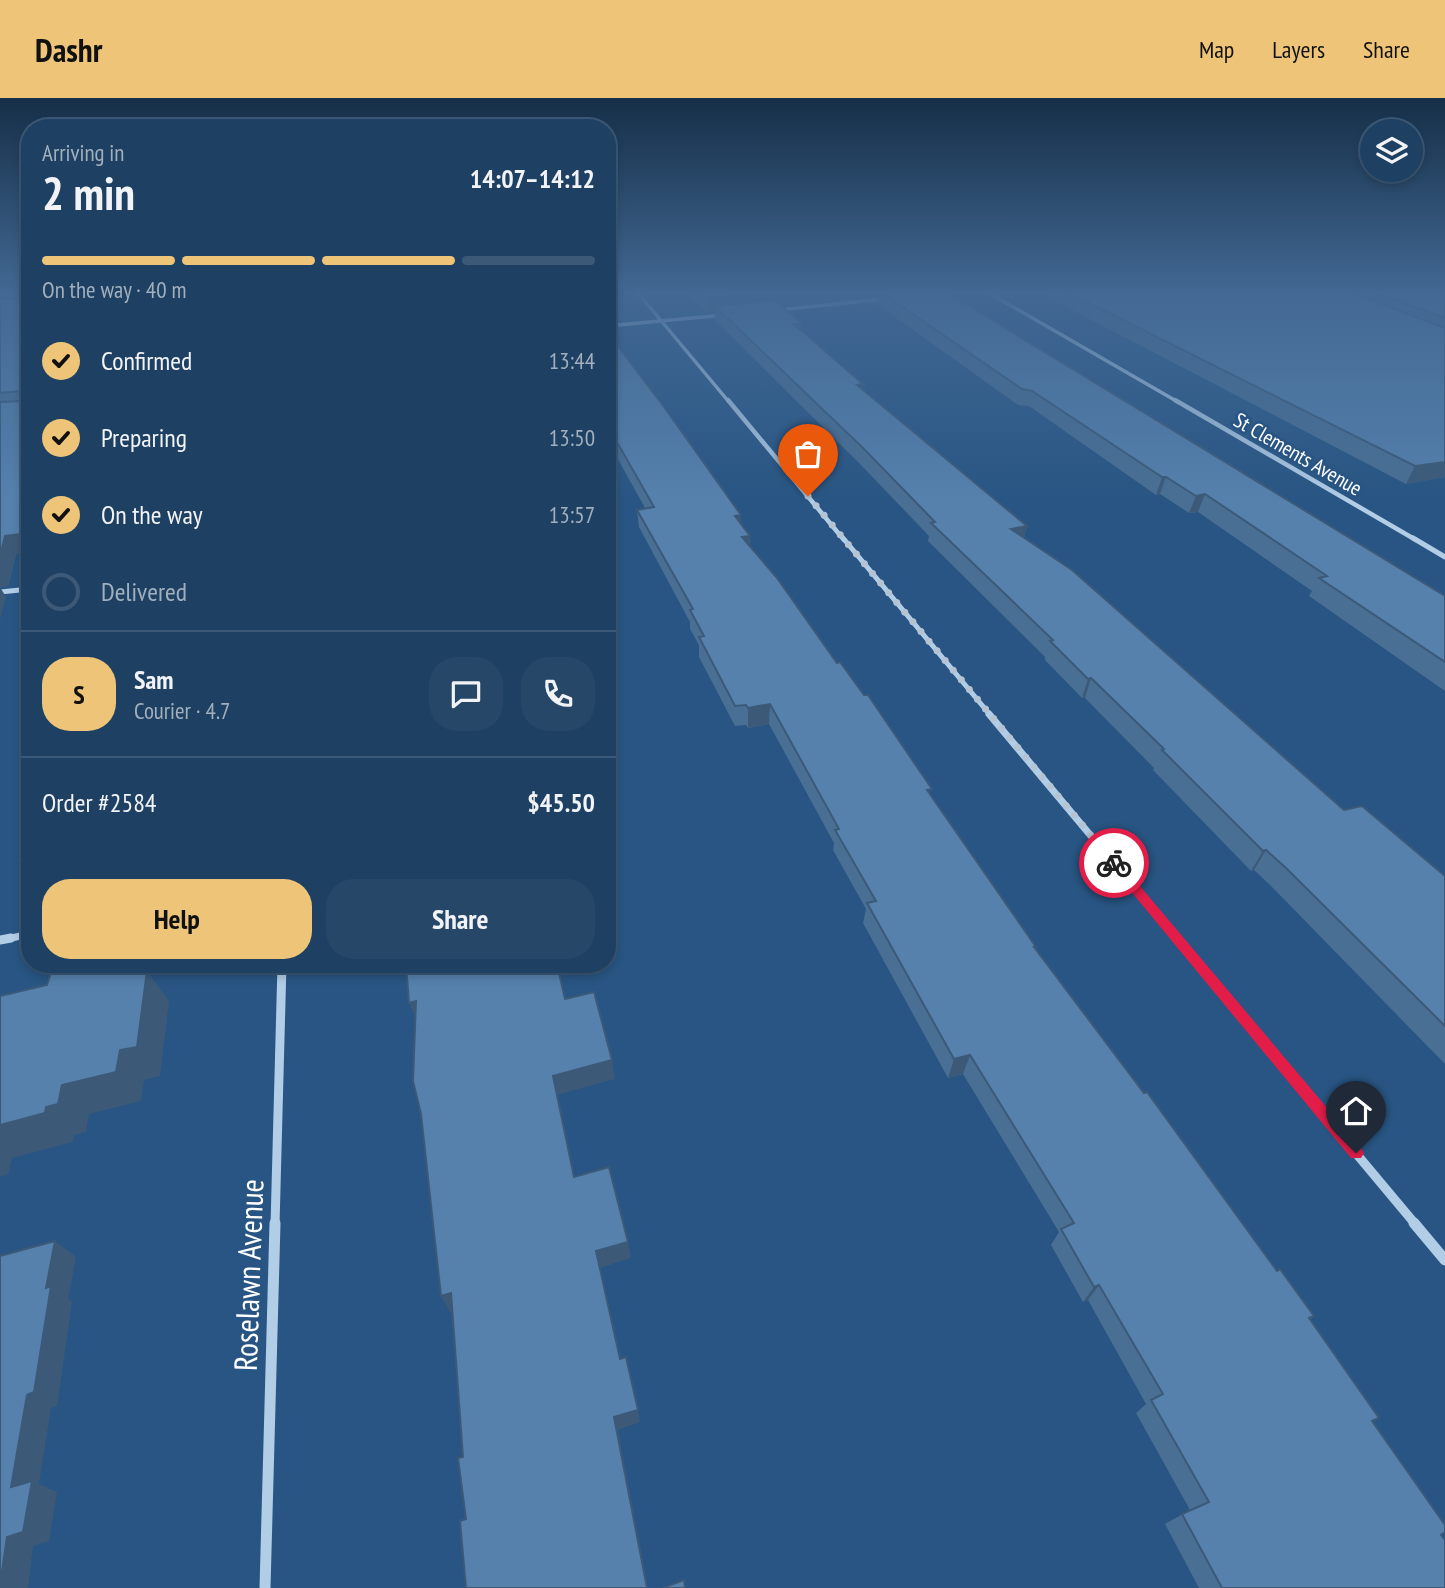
<!DOCTYPE html>
<meta charset="utf-8">
<style>
:root{--surface:#1e4062;--page:#264768;--text:#f1f3f6;--muted:#a1afbe;--line:#3c5977;--accent:#eec578}
body{margin:0;font-family:"PT Sans Narrow",sans-serif;background:var(--page);color:var(--text);height:100vh;display:flex;flex-direction:column;font-size:26px;white-space:nowrap}
*{box-sizing:border-box;margin:0}
p{font-size:23px;color:var(--muted)}
.icon{flex:none;width:38px;height:38px;fill:none;stroke:currentColor;stroke-width:2;stroke-linecap:round;stroke-linejoin:round}
.map{position:relative;flex:1;overflow:hidden}
.sheet{position:absolute;left:21px;top:21px;width:595px;height:854px;display:flex;flex-direction:column;background:var(--surface);border-radius:28px;box-shadow:0 4px 10px #0003,0 0 0 2px var(--line)}
.sheet>*{flex:none}
.fabs{position:absolute;left:1360px;top:21px;display:grid;gap:14px}
.fabs a{display:grid;place-items:center;width:63px;height:63px;border-radius:50%;background:var(--surface);box-shadow:0 4px 10px #0003,0 0 0 2px var(--line);font-size:35px}
.pin{position:absolute;display:grid;place-items:center;width:60px;height:60px;color:#fff;margin:-72px -30px;border-radius:50% 50% 50% 0;rotate:-45deg;box-shadow:0 0 7px #0007}
.pin .icon{rotate:45deg}
.courier{position:absolute;display:grid;place-items:center;width:70px;height:70px;margin:-35px;border:5px solid #e11d48;border-radius:50%;background:#fff;color:#222;box-shadow:0 2px 9px #0007}
.head em{font-style:normal;font-weight:600}
.head div{display:flex;flex-direction:column-reverse}
.head{display:flex;align-items:center;justify-content:space-between;height:119px;padding:0 21px}
h1{font-size:46px;font-weight:600;line-height:52px}
.bar{display:grid;grid-template-columns:repeat(4,1fr);gap:10px 7px;align-content:center;height:84px;padding:0 21px}
.bar i{height:9px;border-radius:5px;background:var(--line)}
.bar .current{background:var(--accent)}
.bar p{grid-column:span 4}
.line{display:flex;align-items:center;gap:18px;padding:0 21px;border-top:2px solid var(--line)}
.line div{flex:1}
.round{display:grid;place-items:center;flex:none;width:74px;height:74px;border-radius:28px;background:var(--page)}
ol{padding:0 21px;list-style:none}
li{display:flex;align-items:center;gap:21px;height:77px}
li p{margin-inline-start:auto}
li .icon{padding:7px;border-radius:50%;background:var(--accent);color:#111;stroke-width:4}
li:last-child{color:var(--muted)}
li i{width:38px;height:38px;border:4px solid var(--line);border-radius:50%}
.primary-button{display:flex;gap:14px;margin-top:auto;padding:14px 21px}
.primary-button a{flex:1;height:80px;border-radius:28px;background:var(--accent);color:#111;font-size:28px;font-weight:600;line-height:80px;text-align:center}
.primary-button a+a{background:var(--page);color:var(--text)}
header{display:flex;align-items:center;gap:42px;box-sizing:border-box;height:98px;padding:0 35px;background:var(--accent);color:#111}
header strong{font-size:33px}
nav{display:flex;gap:38px;margin-inline-start:auto;font-size:24px}
.map>svg:first-child{display:block}
.lines{fill:none;stroke-linecap:round;stroke-linejoin:round}
.street-far5{stroke:#b2cde6;stroke-width:3.5}
.street-far4{stroke:#b2cde6;stroke-width:4.5}
.street-far3{stroke:#b2cde6;stroke-width:5}
.street-far2{stroke:#b2cde6;stroke-width:7}
.street-far1{stroke:#b2cde6;stroke-width:9}
.street{stroke:#b2cde6;stroke-width:11}
.wall{fill:#496f94}
.shaded-wall{fill:#3c5a78}
.building{fill:#5581ac;stroke:#3c5a78;stroke-width:2}
.route{fill:#e11d48}
.done{stroke:#b4c4d4;stroke-width:7;stroke-dasharray:0 12.6}
.labels{text-anchor:middle;dominant-baseline:central;stroke-width:5;stroke-linejoin:round;paint-order:stroke}
.far-street-label{font-size:21px;fill:#fff;stroke:#285583}
.near-street-label{font-size:32px;fill:#fff;stroke:#285583}
</style>
<header>
<strong>Dashr</strong>
<nav><a>Map</a><a>Layers</a><a>Share</a></nav>
</header>
<div class="map">
<svg width="1445" height="1490" viewBox="0 0 1445 1490">
<rect width="100%" height="100%" fill="#285583"/>
<g class="lines">
<g class="street-far5">
<polyline points="638,195 729,304"/>
<polyline points="989,195 1178,304"/>
<polyline points="777,212 884,201"/>
<polyline points="607,228 724,217"/>
</g>
<g class="street-far4">
<polyline points="728,302 844,442"/>
<polyline points="1175,302 1416,442"/>
</g>
<g class="street-far3">
<polyline points="843,440 991,618"/>
<polyline points="1413,440 1445,459"/>
<polyline points="0,494 30,491"/>
</g>
<g class="street-far2">
<polyline points="989,616 1178,842"/>
<polyline points="2,842 30,836"/>
</g>
<g class="street-far1">
<polyline points="1176,840 1416,1127"/>
<polyline points="0,842 11,840"/>
<polyline points="275,1127 282,866"/>
</g>
<g class="street">
<polyline points="1414,1125 1445,1162"/>
<polyline points="265,1490 275,1125"/>
</g>
</g>
<g class="wall">
<polygon points="0,195 30,195 30,455 16,456 8,488 0,489"/>
<polygon points="687,195 766,195 765,203 802,226 802,233 862,291 1027,428 1024,439 1344,712 1445,778 1445,966 1272,789 1254,772 1251,773 1153,672 1154,670 1085,600 1082,600 1045,562 1045,559 928,443 929,438 861,367 715,222 715,213 708,214 696,205"/>
<polygon points="862,195 948,195 1445,498 1445,593 1309,498 1312,493 1198,414 1189,415 1160,396 1156,397 1029,308 1018,307 877,206 878,197 866,198"/>
<polygon points="1040,195 1445,195 1445,379 1406,386"/>
<polygon points="607,234 741,417 741,426 750,438 750,448 930,697 1035,851 1277,1173 1314,1218 1310,1222 1379,1320 1372,1324 1441,1437 1445,1490 1199,1490 1165,1426 1190,1412 1136,1315 1146,1306 1088,1202 1083,1204 1051,1147 1059,1134 963,976 948,980 863,825 866,811 833,752 834,745 769,626 748,630 746,627 735,628 699,559 699,547 690,531 690,524 639,429 637,412 645,410 614,354 607,355"/>
</g>
<g class="shaded-wall">
<polygon points="766,195 765,208 715,208 715,213 708,214 708,200"/>
<polygon points="866,195 878,195 878,197 866,198"/>
<polygon points="794,226 802,226 801,240"/>
<polygon points="613,337 614,354 607,355 607,338"/>
<polygon points="1445,364 1445,379 1406,386 1415,368"/>
<polygon points="1162,379 1166,379 1160,396 1156,397"/>
<polygon points="1205,396 1198,414 1189,415 1196,398"/>
<polygon points="741,417 741,435 735,418"/>
<polygon points="1027,428 1022,446 1011,431"/>
<polygon points="30,435 30,455 16,456 8,488 0,489 0,458 5,438"/>
<polygon points="750,438 749,456 742,439"/>
<polygon points="0,489 6,499 0,522"/>
<polygon points="1091,580 1085,600 1082,600 1088,581"/>
<polygon points="770,606 769,626 748,630 748,610"/>
<polygon points="1266,752 1254,772 1251,773 1263,753"/>
<polygon points="30,760 30,776 19,762"/>
<polygon points="147,873 169,903 160,978 144,982 141,1003 89,1016 86,1034 74,1037 73,1044 12,1060 8,1077 0,1079 0,1027 46,1009 62,987 120,952"/>
<polygon points="416,903 417,924 409,905"/>
<polygon points="970,957 963,976 948,980 954,961"/>
<polygon points="612,962 615,981 557,997 578,1097 553,978"/>
<polygon points="55,1143 76,1159 68,1201 72,1204 57,1308 51,1310 39,1386 57,1394 49,1443 33,1448 28,1490 0,1490 11,1389 46,1190"/>
<polygon points="628,1144 631,1160 600,1170 596,1153"/>
<polygon points="1099,1187 1088,1202 1083,1204 1094,1189"/>
<polygon points="451,1195 459,1211 450,1214 441,1198"/>
<polygon points="638,1312 640,1324 618,1332 648,1490 647,1490 614,1319"/>
</g>
<g class="building">
<polygon points="27,195 30,195 30,435 5,438 0,458 0,304 23,303 27,297 22,293 0,295 0,201 24,201 28,197"/>
<polygon points="701,195 760,195 708,200"/>
<polygon points="882,195 948,195 1445,498 1445,564 1319,480 1327,478 1205,396 1196,398 1166,379 1162,379 1032,293 1022,291"/>
<polygon points="1069,195 1353,195 1445,230 1445,364 1415,368"/>
<polygon points="1377,195 1445,195 1445,220"/>
<polygon points="775,202 802,226 794,226 863,286 857,287 1027,428 1011,431 1072,472 1344,712 1362,708 1445,778 1445,928 1285,769 1266,752 1263,753 1162,652 1164,651 1091,580 1088,581 1050,543 1053,542 931,425 935,424 863,350 715,208"/>
<polygon points="607,234 664,309 741,417 735,418 750,438 742,439 777,480 837,565 840,564 864,597 868,597 932,691 927,692 1036,849 1034,849 1144,995 1147,994 1277,1173 1280,1171 1314,1218 1309,1220 1379,1320 1372,1323 1445,1427 1445,1434 1441,1437 1445,1442 1445,1490 1222,1490 1182,1416 1209,1404 1151,1302 1163,1296 1099,1187 1094,1189 1061,1131 1074,1125 970,957 954,961 867,805 876,803 835,732 839,731 770,606 748,610 746,607 735,608 699,539 704,538 690,512 693,511 637,412 654,409 613,337 607,338"/>
<polygon points="30,724 30,760 19,762"/>
<polygon points="85,866 130,866 147,873 137,949 120,952 116,974 62,987 58,1006 46,1009 45,1015 0,1027 0,898 47,887 51,874"/>
<polygon points="406,866 557,866 565,901 594,894 612,962 553,978 574,1079 609,1069 628,1144 596,1153 620,1261 626,1259 638,1312 614,1319 647,1490 466,1490 460,1423 466,1421 458,1360 463,1359 451,1195 441,1198 421,1016 413,983 416,903 409,905"/>
<polygon points="55,1143 46,1190 51,1188 34,1294 27,1297 11,1389 32,1383 23,1434 7,1439 0,1487 0,1158"/>
<polygon points="684,1482 685,1490 663,1490"/>
</g>
<linearGradient id="sky" x2="0" y2="1"><stop stop-color="#162f48"/><stop offset="0.48" stop-color="#426893"/><stop offset="1" stop-color="#426893" stop-opacity="0"/></linearGradient>
<rect width="1445" height="404" fill="url(#sky)"/>
<polygon class="route" points="1114,761 1118,762 1361,1050 1364,1055 1361,1060 1351,1060 1110,768 1110,762"/>
<g class="lines">
<polyline class="done" points="808,398 1114,765"/>
</g>
<g class="labels">
<g class="far-street-label">
<text transform="translate(1298 356) rotate(30)">St Clements Avenue</text>
</g>
<g class="near-street-label">
<text transform="translate(248 1177) rotate(-88)">Roselawn Avenue</text>
</g>
</g>
</svg>
<div class="fabs">
<a><svg class="icon" aria-label="layers" viewBox="0 0 24 24"><path d="M12 4l9 5-9 5-9-5zM3 14l9 5 9-5"/></svg></a>
</div>
<div class="pin" style="left:808px;top:398px;background:#ea580c"><svg class="icon" aria-label="bag" viewBox="0 0 24 24"><path d="M5 8h14l-1 12H6zM9 8a3 3 0 0 1 6 0"/></svg></div>
<div class="pin" style="left:1356px;top:1055px;background:#1f2937"><svg class="icon" aria-label="home" viewBox="0 0 24 24"><path d="M3 11l9-7 9 7M6 9v11h12V9"/></svg></div>
<div class="courier" style="left:1114px;top:765px"><svg class="icon" aria-label="bike" viewBox="0 0 24 24"><circle cx="6" cy="16" r="4"/><circle cx="18" cy="16" r="4"/><path d="M6 16l4-8h5l3 8M10 8l3 8H6M13 5h3"/></svg></div>
<section class="sheet">
<div class="head"><div><h1>2 min</h1><p>Arriving in</p></div><em>14:07–14:12</em></div>
<div class="bar"><i class="current"></i><i class="current"></i><i class="current"></i><i></i><p>On the way · 40 m</p></div>
<ol>
<li><svg class="icon" aria-label="check" viewBox="0 0 24 24"><path d="M5 12l5 5 9-10"/></svg>Confirmed<p>13:44</p></li>
<li><svg class="icon" aria-label="check" viewBox="0 0 24 24"><path d="M5 12l5 5 9-10"/></svg>Preparing<p>13:50</p></li>
<li><svg class="icon" aria-label="check" viewBox="0 0 24 24"><path d="M5 12l5 5 9-10"/></svg>On the way<p>13:57</p></li>
<li><i></i>Delivered</li>
</ol>
<div class="line" style="height:126px"><b class="round" style="background:var(--accent);color:#111">S</b><div><b>Sam</b><p>Courier · 4.7</p></div><a class="round"><svg class="icon" aria-label="chat" viewBox="0 0 24 24"><path d="M4 5h16v11H9l-5 4z"/></svg></a><a class="round"><svg class="icon" aria-label="phone" viewBox="0 0 24 24"><path d="M5 4h4l2 5-3 2q2 4 5 5l2-3 5 2v4C11 20 4 13 5 4z"/></svg></a></div>
<div class="line" style="height:91px"><div>Order #2584</div><b>$45.50</b></div>
<div class="primary-button"><a>Help</a><a>Share</a></div>
</section>
</div>
